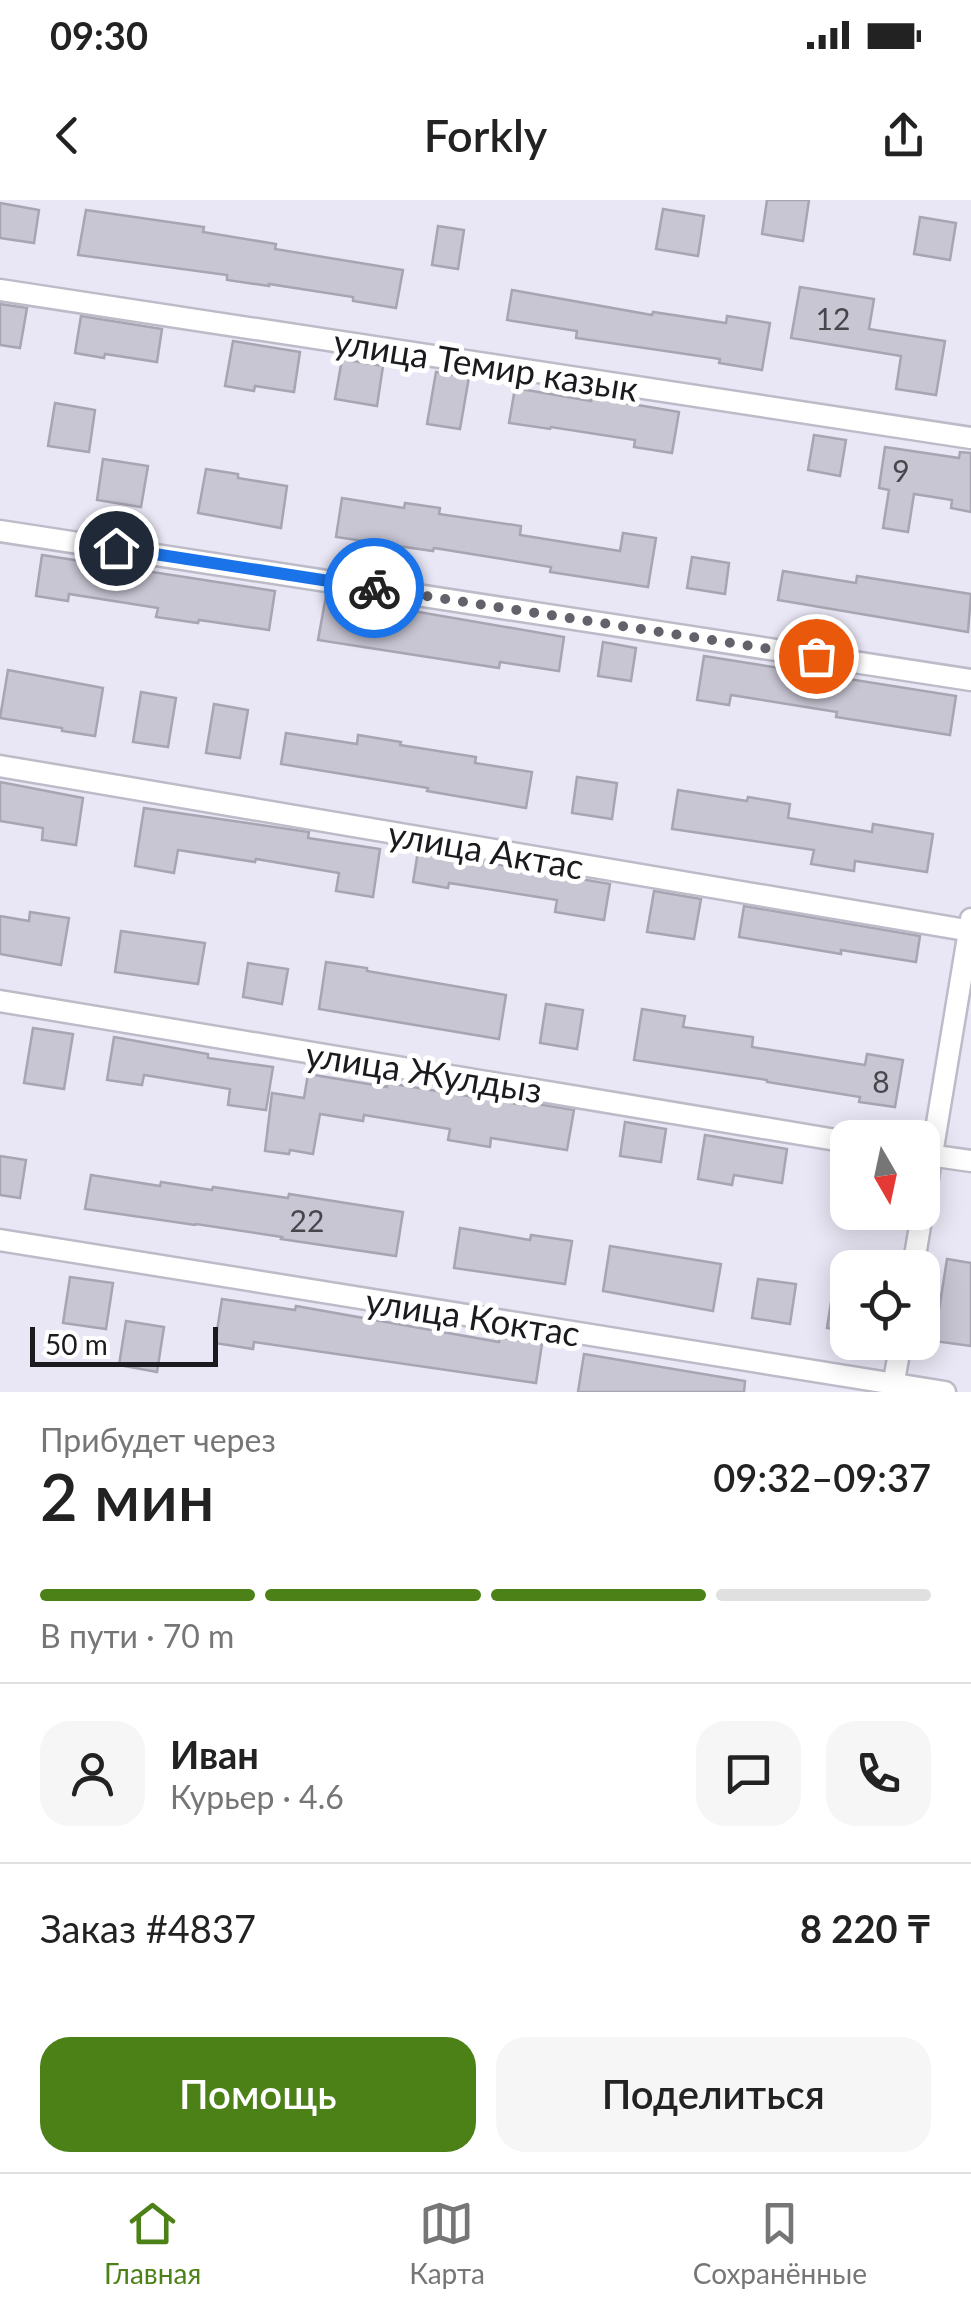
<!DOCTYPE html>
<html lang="ru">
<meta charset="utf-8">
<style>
:root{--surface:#fff;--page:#f6f6f6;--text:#222;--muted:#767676;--line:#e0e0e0;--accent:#4c8117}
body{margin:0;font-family:Lato,sans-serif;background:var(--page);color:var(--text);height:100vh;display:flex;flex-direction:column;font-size:38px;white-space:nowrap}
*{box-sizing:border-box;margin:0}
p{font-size:32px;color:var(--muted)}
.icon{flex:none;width:55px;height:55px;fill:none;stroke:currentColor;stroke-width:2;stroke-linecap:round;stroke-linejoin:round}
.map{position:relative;height:1192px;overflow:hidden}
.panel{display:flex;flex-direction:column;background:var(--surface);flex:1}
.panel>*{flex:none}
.needle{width:65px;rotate:171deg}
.controls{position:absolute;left:830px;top:920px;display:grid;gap:20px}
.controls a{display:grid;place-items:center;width:110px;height:110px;border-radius:20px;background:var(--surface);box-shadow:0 5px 25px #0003;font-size:50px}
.scale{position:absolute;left:30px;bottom:25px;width:188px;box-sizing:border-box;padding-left:10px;border:5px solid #1b1b1f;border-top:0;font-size:28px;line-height:35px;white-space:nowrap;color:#1b1b1f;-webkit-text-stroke:8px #fff;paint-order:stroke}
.pin{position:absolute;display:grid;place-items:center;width:85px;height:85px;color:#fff;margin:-42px;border:5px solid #fff;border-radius:50%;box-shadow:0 2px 10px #0007}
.courier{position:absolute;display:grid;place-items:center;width:100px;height:100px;margin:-50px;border:8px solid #1a73e8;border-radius:50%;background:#fff;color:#222;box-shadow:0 2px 12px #0007}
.overview em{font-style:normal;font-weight:600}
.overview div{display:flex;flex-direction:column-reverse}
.overview{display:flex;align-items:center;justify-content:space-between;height:170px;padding:0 40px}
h1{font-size:65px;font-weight:600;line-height:75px}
.bar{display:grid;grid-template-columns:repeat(4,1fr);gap:15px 10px;align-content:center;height:120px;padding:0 40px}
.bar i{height:12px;border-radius:8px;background:var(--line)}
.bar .active{background:var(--accent)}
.bar p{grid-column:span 4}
.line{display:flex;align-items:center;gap:25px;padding:0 40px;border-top:2px solid var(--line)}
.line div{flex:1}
.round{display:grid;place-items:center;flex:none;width:105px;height:105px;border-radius:30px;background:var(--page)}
.primary-button{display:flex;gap:20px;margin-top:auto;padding:20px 40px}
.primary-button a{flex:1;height:115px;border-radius:30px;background:var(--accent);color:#fff;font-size:40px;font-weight:600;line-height:115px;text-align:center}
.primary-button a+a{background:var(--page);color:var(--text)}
.status{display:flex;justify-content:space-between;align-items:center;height:70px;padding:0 50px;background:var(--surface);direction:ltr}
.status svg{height:28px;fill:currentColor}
header{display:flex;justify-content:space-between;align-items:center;height:130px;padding:0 40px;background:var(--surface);font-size:45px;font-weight:600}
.tabs{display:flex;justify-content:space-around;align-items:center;height:140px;border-top:2px solid var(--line);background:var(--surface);font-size:28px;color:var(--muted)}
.tabs a{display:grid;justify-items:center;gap:5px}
.tabs .active{color:var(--accent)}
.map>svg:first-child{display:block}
.building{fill:#c8c6d3;stroke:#a7a5b2;stroke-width:2.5}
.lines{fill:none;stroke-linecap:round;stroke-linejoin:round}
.minor-casing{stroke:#bdbbc8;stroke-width:25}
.minor{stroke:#fff;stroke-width:20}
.done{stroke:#63626a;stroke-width:10;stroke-dasharray:0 18}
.route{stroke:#1a73e8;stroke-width:12}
.labels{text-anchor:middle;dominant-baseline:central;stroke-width:10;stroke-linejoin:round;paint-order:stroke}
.number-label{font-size:30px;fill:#46464c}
.street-label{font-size:35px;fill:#1b1b1f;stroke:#fff}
</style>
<div class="status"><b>09:30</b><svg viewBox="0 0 49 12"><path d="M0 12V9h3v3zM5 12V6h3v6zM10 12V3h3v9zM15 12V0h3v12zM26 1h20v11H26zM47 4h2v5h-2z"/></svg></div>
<header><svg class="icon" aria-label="back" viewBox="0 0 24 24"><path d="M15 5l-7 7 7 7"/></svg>Forkly<svg class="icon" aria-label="share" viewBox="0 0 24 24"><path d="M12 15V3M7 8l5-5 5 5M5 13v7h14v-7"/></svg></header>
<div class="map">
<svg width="971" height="1192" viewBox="0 0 971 1192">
<rect width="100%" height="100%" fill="#e9e7f5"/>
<g class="building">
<polygon points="767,0 809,0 803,41 762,34"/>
<polygon points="0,3 39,10 34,43 0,38"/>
<polygon points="663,9 704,16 698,56 656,49"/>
<polygon points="86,10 204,27 203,32 276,44 275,49 403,70 396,108 353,101 353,97 269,84 269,86 227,80 227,75 78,55"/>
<polygon points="920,17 956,23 950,60 914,54"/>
<polygon points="438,26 464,30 458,69 432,65"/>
<polygon points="800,87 874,99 869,129 945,141 936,195 896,189 901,156 791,138"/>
<polygon points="512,90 652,115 653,112 726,123 727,116 770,123 762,170 719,163 720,159 576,138 577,131 507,120"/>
<polygon points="0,104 27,108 20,148 0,145"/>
<polygon points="81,116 162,129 157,162 105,154 104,158 75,153"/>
<polygon points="233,141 300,152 294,192 255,186 254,191 225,186"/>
<polygon points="342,159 383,166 377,206 335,199"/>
<polygon points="436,172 469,177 460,229 427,224"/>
<polygon points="515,188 591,201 591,197 679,212 672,253 634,247 635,240 551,227 550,229 509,223"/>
<polygon points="55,203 95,210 89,252 48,246"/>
<polygon points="814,235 846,240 840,276 808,270"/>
<polygon points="885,247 959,258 960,252 971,253 971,312 951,308 952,300 914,294 908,332 883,328 889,290 879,288"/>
<polygon points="103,259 148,266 141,307 97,300"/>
<polygon points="206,269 238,274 238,278 287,286 281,328 198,313"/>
<polygon points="342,298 404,308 405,303 440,308 439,314 521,326 520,335 620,351 623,333 656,338 648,387 550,372 551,367 434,348 433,351 336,337"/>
<polygon points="42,355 275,391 269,430 199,420 198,423 156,417 158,408 69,394 68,401 36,396"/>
<polygon points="692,357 729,363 725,394 687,388"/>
<polygon points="783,371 856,383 857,376 971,394 968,432 778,400"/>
<polygon points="326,396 564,437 559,471 500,462 499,468 318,440"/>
<polygon points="603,442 636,448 631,481 598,476"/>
<polygon points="704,456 956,496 950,535 836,517 837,512 731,495 729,505 697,500"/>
<polygon points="8,470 103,488 95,536 62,531 62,528 0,518"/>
<polygon points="141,492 176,498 168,547 133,542"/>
<polygon points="214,504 248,510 240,558 206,553"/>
<polygon points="286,533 357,544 358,535 401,542 400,545 476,557 475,563 532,572 526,608 427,591 428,588 281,564"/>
<polygon points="577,577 617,583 612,619 572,613"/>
<polygon points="0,582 83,598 76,645 42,640 43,628 0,621"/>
<polygon points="678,590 747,601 748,597 790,604 788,618 872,632 873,624 933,634 927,672 855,661 854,671 811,664 814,650 672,629"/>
<polygon points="144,608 309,632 308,638 380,649 373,697 336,691 339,673 256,659 255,662 178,650 174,673 135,666"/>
<polygon points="418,651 610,684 604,720 555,712 557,700 449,683 448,688 413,682"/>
<polygon points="654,691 701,699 694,739 647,732"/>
<polygon points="744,706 920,736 916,762 841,750 841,754 739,737"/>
<polygon points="30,712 69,718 61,765 0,754 0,716 29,721"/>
<polygon points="121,731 205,743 198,784 115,772"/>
<polygon points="326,762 367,768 367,771 506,795 499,839 319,809"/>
<polygon points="248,763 288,769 282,804 243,797"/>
<polygon points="546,804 583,810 577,849 540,843"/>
<polygon points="642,809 685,816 683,827 753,837 752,847 865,865 867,854 903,860 895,907 859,902 860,897 767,882 767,880 634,860"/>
<polygon points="33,828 73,834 64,889 24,883"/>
<polygon points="114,837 208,854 208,858 273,867 266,910 228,905 230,889 144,875 142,885 107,880"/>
<polygon points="308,874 387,887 387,883 530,906 531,903 574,910 567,950 491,938 490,947 448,940 450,929 364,915 363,921 320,914 313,954 290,950 289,954 265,951 272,893 304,898"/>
<polygon points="625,922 666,929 661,962 620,956"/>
<polygon points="705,935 787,949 782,983 734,975 732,985 698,979"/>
<polygon points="0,956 26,960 20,998 0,995"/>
<polygon points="91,975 160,986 161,982 212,990 213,987 288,998 289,994 403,1012 396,1056 281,1039 282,1037 196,1024 195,1025 85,1009"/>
<polygon points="460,1028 530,1040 531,1035 572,1041 565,1084 454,1068"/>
<polygon points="610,1046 721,1064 713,1111 603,1091"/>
<polygon points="947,1059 971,1063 971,1146 934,1141"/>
<polygon points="836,1071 848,1072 848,1131 827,1128"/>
<polygon points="70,1077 113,1083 106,1129 63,1123"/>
<polygon points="758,1079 796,1084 790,1124 752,1118"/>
<polygon points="222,1099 295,1110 296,1106 499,1142 500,1137 542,1144 536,1183 254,1142 253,1149 215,1143"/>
<polygon points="126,1121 164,1127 157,1172 119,1165"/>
<polygon points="584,1154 745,1181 744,1192 578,1192"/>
</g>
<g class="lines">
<defs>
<g id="minor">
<polyline points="0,90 971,238"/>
<polyline points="0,331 971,480"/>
<polyline points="0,566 971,731"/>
<polyline points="0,801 848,942"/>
<polyline points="922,954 971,961"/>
<polyline points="0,1040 945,1192"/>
<polyline points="913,1068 971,719"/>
<polyline points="892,1192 901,1142"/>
</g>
</defs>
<use href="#minor" class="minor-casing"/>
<use href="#minor" class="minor"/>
</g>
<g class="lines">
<polyline class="done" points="374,388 816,456"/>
<polyline class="route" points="116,348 374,388"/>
</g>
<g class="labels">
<g class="number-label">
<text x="833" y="118">12</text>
<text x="901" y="270">9</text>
<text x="881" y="881">8</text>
<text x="307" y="1020">22</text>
</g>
<g class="street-label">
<text transform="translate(486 164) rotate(9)">улица Темир казык</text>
<text transform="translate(486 649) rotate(10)">улица Актас</text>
<text transform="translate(424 871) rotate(9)">улица Жулдыз</text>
<text transform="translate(473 1116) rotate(9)">улица Коктас</text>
</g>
</g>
</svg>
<div class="controls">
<a><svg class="needle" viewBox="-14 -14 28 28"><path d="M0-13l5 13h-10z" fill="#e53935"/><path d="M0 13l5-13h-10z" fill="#767676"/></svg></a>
<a><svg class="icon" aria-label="locate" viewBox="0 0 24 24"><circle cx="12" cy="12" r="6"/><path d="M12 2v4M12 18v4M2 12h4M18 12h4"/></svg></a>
</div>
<div class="scale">50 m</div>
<div class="pin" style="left:816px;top:456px;background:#ea580c"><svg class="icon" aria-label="bag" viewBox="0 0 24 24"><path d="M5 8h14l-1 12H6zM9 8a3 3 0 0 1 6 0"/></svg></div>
<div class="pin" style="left:116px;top:348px;background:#1f2937"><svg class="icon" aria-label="home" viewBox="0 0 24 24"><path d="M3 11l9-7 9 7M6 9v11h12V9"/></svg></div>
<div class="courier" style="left:374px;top:388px"><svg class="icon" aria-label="bike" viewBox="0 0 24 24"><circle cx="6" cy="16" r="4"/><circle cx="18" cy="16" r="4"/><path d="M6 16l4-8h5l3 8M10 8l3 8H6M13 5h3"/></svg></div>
</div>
<section class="panel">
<div class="overview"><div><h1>2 мин</h1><p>Прибудет через</p></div><em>09:32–09:37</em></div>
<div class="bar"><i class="active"></i><i class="active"></i><i class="active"></i><i></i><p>В пути · 70 m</p></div>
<div class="line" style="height:180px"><a class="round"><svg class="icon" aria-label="person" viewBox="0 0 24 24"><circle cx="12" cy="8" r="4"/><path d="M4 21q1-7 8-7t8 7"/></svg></a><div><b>Иван</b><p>Курьер · 4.6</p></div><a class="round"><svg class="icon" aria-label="chat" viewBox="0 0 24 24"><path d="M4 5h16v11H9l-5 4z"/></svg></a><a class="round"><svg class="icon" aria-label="phone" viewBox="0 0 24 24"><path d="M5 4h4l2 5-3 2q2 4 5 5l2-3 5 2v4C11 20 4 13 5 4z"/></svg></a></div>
<div class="line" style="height:130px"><div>Заказ #4837</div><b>8 220 ₸</b></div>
<div class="primary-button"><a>Помощь</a><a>Поделиться</a></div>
</section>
<nav class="tabs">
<a class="active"><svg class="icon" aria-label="home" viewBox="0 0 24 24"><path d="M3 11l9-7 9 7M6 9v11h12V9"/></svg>Главная</a>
<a><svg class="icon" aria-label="map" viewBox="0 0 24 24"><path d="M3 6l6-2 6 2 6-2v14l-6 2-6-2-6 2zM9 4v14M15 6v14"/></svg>Карта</a>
<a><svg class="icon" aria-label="saved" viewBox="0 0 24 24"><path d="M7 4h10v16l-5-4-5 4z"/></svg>Сохранённые</a>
</nav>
